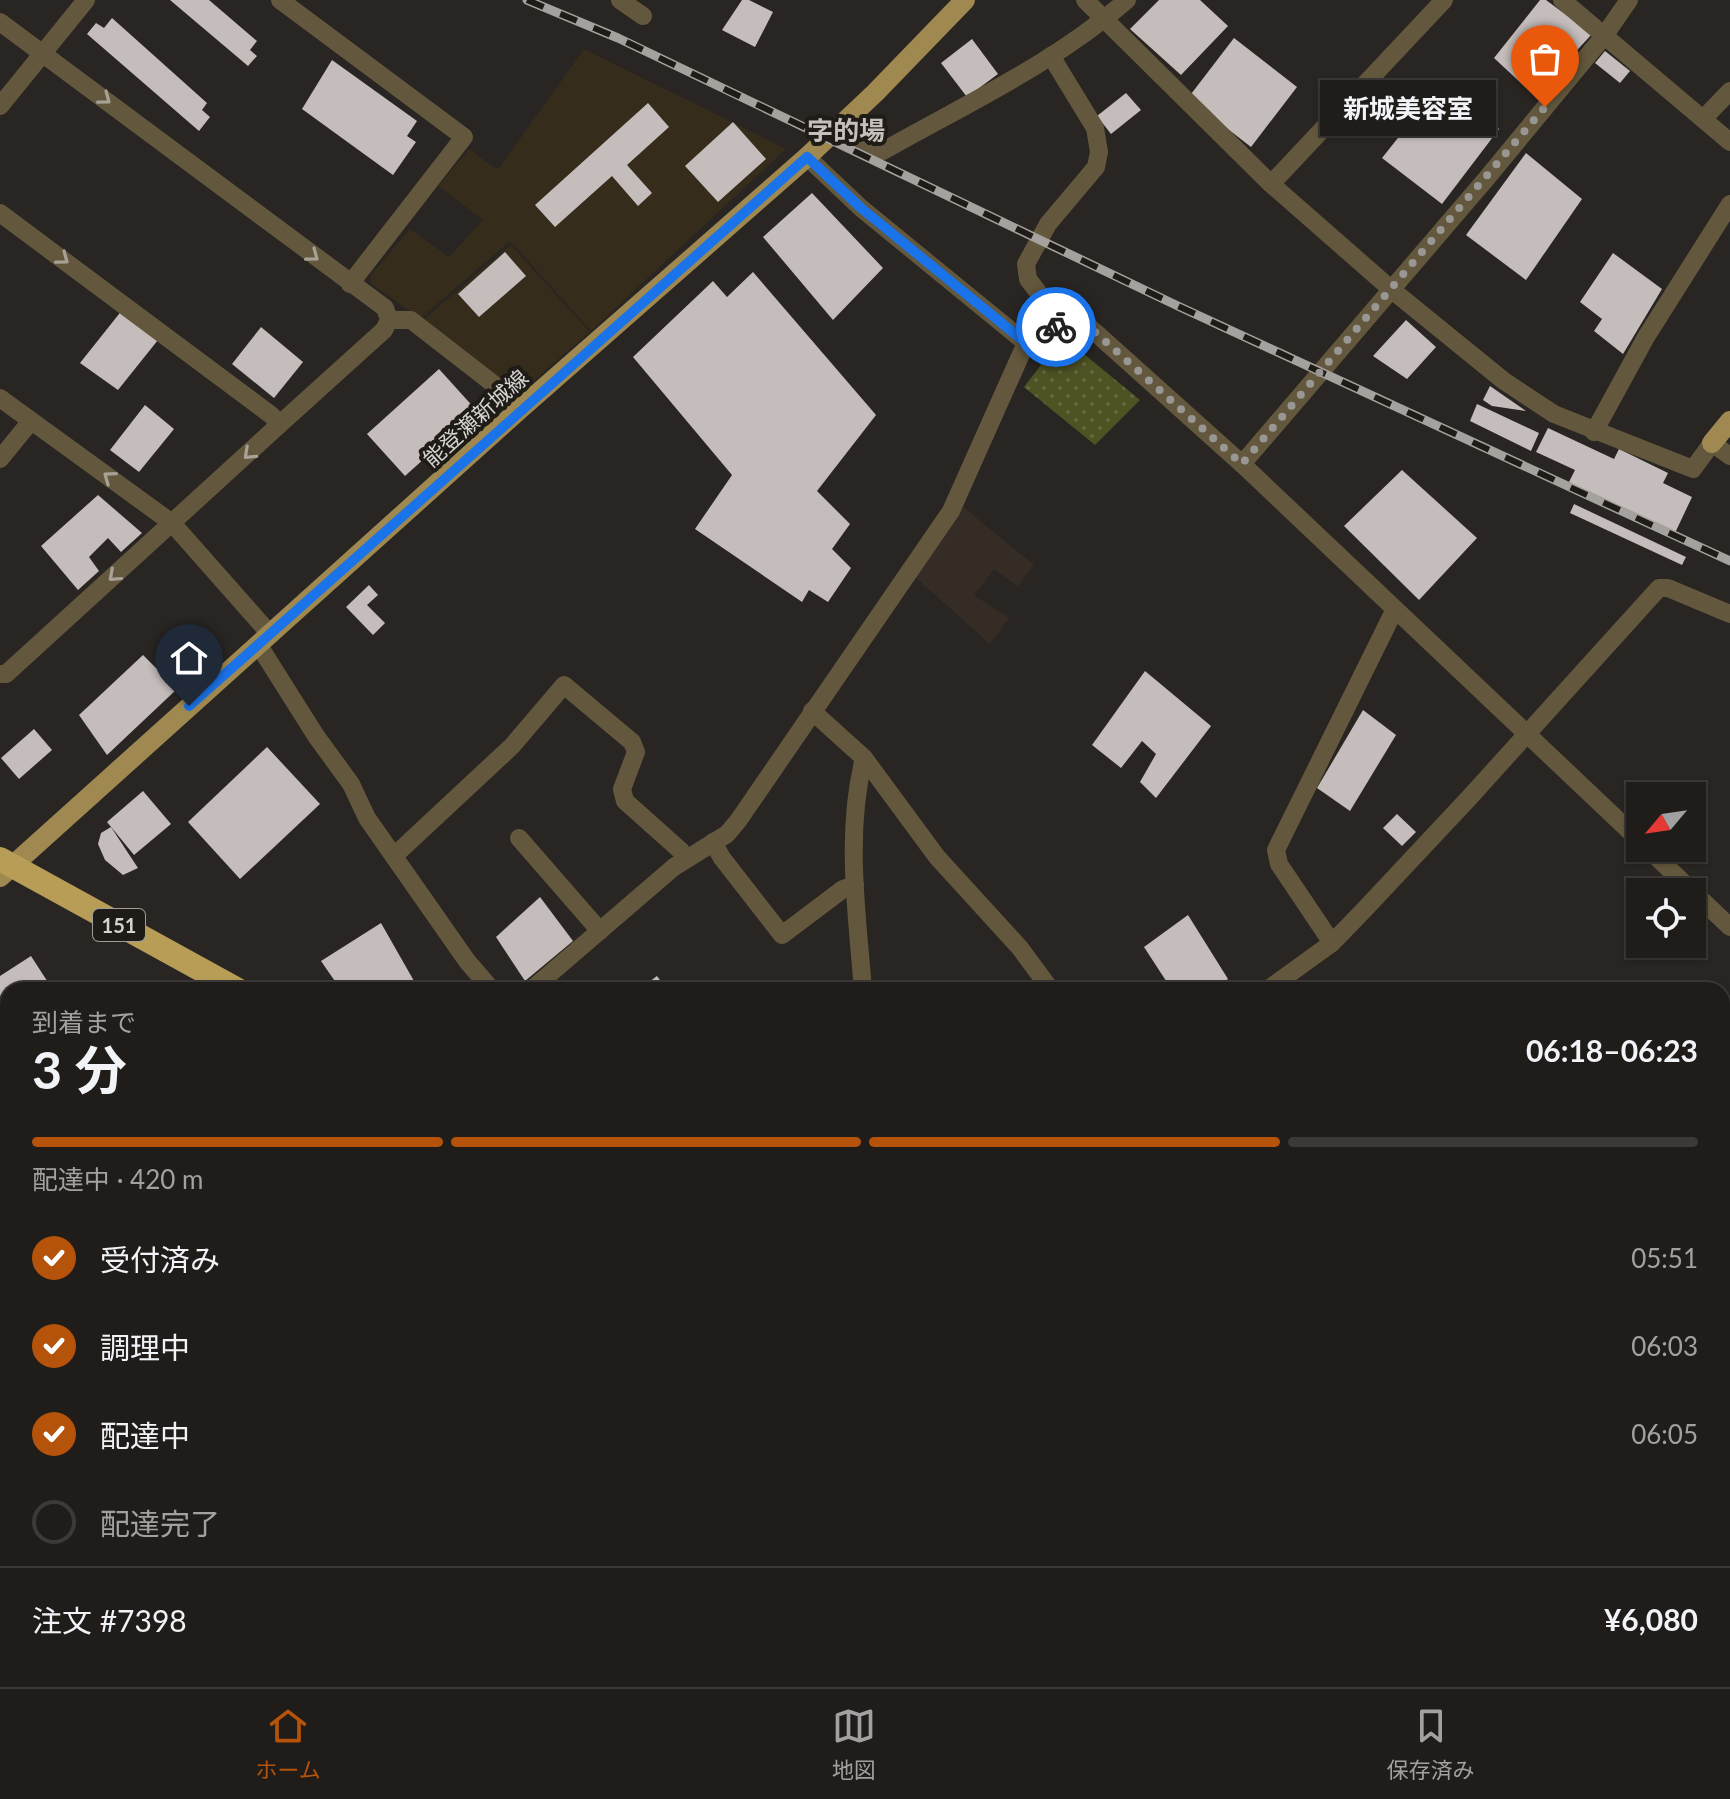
<!DOCTYPE html>
<html lang="ja">
<meta charset="utf-8">
<style>
:root{--surface:#1f1c1a;--page:#272523;--text:#f1f3f6;--muted:#a1a1a2;--line:#3c3a39;--accent:#b45309}
body{margin:0;font-family:Lato,"Noto Sans JP",sans-serif;background:var(--page);color:var(--text);height:100vh;display:flex;flex-direction:column;font-size:30px;white-space:nowrap}
*{box-sizing:border-box;margin:0}
p{font-size:26px;color:var(--muted)}
.icon{flex:none;width:44px;height:44px;fill:none;stroke:currentColor;stroke-width:2;stroke-linecap:round;stroke-linejoin:round}
.map{position:relative;flex:1;overflow:hidden}
.side{position:absolute;left:0px;top:982px;width:1730px;height:706px;display:flex;flex-direction:column;background:var(--surface);border-radius:24px 24px 0 0;box-shadow:0 2px 6px #0004,0 0 0 2px var(--line)}
.side>*{flex:none}
.needle{width:52px;rotate:241deg}
.tools{position:absolute;left:1626px;top:782px;display:grid;gap:16px}
.tools a{display:grid;place-items:center;width:80px;height:80px;border-radius:0px;background:var(--surface);box-shadow:0 2px 6px #0004,0 0 0 2px var(--line);font-size:40px}
.pin{position:absolute;display:grid;place-items:center;width:68px;height:68px;color:#fff;margin:-82px -34px;border-radius:50% 50% 50% 0;rotate:-45deg;box-shadow:0 0 8px #0007}
.pin .icon{rotate:45deg}
.courier{position:absolute;display:grid;place-items:center;width:80px;height:80px;margin:-40px;border:6px solid #1a73e8;border-radius:50%;background:#fff;color:#222;box-shadow:0 2px 10px #0007}
.bubble{position:absolute;height:56px;border-radius:0px;background:var(--surface);box-shadow:0 2px 6px #0004,0 0 0 2px var(--line);font-size:26px;font-weight:700;line-height:56px;text-align:center}
.overview em{font-style:normal;font-weight:700}
.overview div{display:flex;flex-direction:column-reverse}
.overview{display:flex;align-items:center;justify-content:space-between;height:136px;padding:0 32px}
h1{font-size:52px;font-weight:700;line-height:60px}
.bar{display:grid;grid-template-columns:repeat(4,1fr);gap:12px 8px;align-content:center;height:96px;padding:0 32px}
.bar i{height:10px;border-radius:6px;background:var(--line)}
.bar .current{background:var(--accent)}
.bar p{grid-column:span 4}
.line{display:flex;align-items:center;gap:20px;padding:0 32px;border-top:2px solid var(--line)}
.line div{flex:1}
ol{padding:0 32px;list-style:none}
li{display:flex;align-items:center;gap:24px;height:88px}
li p{margin-inline-start:auto}
li .icon{padding:8px;border-radius:50%;background:var(--accent);color:#fff;stroke-width:4}
li:last-child{color:var(--muted)}
li i{width:44px;height:44px;border:4px solid var(--line);border-radius:50%}
.tabs{display:flex;justify-content:space-around;align-items:center;height:112px;border-top:2px solid var(--line);background:var(--surface);font-size:22px;color:var(--muted)}
.tabs a{display:grid;justify-items:center;gap:4px}
.tabs .current{color:var(--accent)}
.map>svg:first-child{display:block}
.commercial{fill:#352c1c}
.built{fill:#352d25}
.green{fill:url(#green-dots)}
.lines{fill:none;stroke-linecap:round;stroke-linejoin:round}
.stream{stroke:#407886;stroke-width:6}
.building{fill:#c4bdbb}
.minor{stroke:#63583d;stroke-width:18}
.major{stroke:#a08950;stroke-width:20}
.highway{stroke:#b89d56;stroke-width:24}
.rail-casing{stroke:#a4a19e;stroke-width:9}
.rail{stroke:#1f1c18;stroke-width:6;stroke-dasharray:18;stroke-linecap:butt}
.oneway{stroke:#a8a296}
.done{stroke:#999794;stroke-width:8;stroke-dasharray:0 14.4}
.route{stroke:#1a73e8;stroke-width:10}
.labels{text-anchor:middle;dominant-baseline:central;stroke-width:8;stroke-linejoin:round;paint-order:stroke}
.shield{fill:#1f1c18;stroke:#9f9d9a;stroke-width:2}
.shield-label{font-size:20px;font-weight:bold;fill:#d6d4d1}
.street-label{font-size:22px;fill:#d6d4d1;stroke:#1f1c18}
.quarter-label{font-size:26px;font-weight:bold;fill:#c5c0bc;stroke:#1f1c18}
</style>
<div class="map">
<svg width="1730" height="1687" viewBox="0 0 1730 1687">
<defs>
<pattern id="green-dots" width="8" height="8" patternUnits="userSpaceOnUse" patternTransform="scale(2)"><rect width="8" height="8" fill="#4f5323"/><path d="M2 2h.1M6 6h.1" fill="none" stroke="#686b42" stroke-width="1.8" stroke-linecap="round"/></pattern>
</defs>
<rect width="100%" height="100%" fill="#292522"/>
<g class="commercial">
<polygon points="584,49 786,149 591,331 510,241 420,319 371,283 370,276 410,229 449,257 483,220 438,186 469,149 496,169 499,168"/>
<polygon points="511,245 590,332 517,395 422,321"/>
</g>
<polygon class="built" points="962,506 1034,565 1018,586 994,569 974,595 1009,618 990,644 915,577"/>
<polygon class="green" points="1079,350 1140,400 1095,445 1024,387 1041,365"/>
<g class="lines">
<polyline class="stream" points="1722,1055 1730,1051"/>
</g>
<g class="building">
<polygon points="170,0 209,0 257,41 250,50 257,56 248,66"/>
<polygon points="742,0 749,0 773,12 755,47 722,30"/>
<polygon points="1159,0 1200,0 1228,26 1181,75 1130,29"/>
<polygon points="1540,0 1546,0 1592,34 1535,96 1494,58"/>
<polygon points="112,18 207,103 202,110 210,117 199,131 87,34 96,23 104,28"/>
<polygon points="1234,38 1297,87 1251,147 1188,98"/>
<polygon points="972,39 998,74 967,97 941,63"/>
<polygon points="1605,51 1630,71 1620,83 1595,63"/>
<polygon points="332,60 417,121 407,136 416,142 393,175 302,109"/>
<polygon points="1444,80 1499,129 1442,204 1382,158"/>
<polygon points="1126,93 1141,110 1111,134 1097,116"/>
<polygon points="648,103 669,127 627,165 652,193 638,206 612,176 555,227 535,205"/>
<polygon points="733,122 766,159 718,202 685,166"/>
<polygon points="1526,153 1582,199 1526,280 1466,235"/>
<polygon points="812,193 883,268 833,320 763,237"/>
<polygon points="505,252 526,276 479,317 458,294"/>
<polygon points="1613,253 1662,289 1623,354 1594,331 1602,319 1580,302"/>
<polygon points="753,272 876,415 817,491 850,524 832,549 851,568 828,602 809,590 802,602 695,529 732,475 633,357 713,281 727,297"/>
<polygon points="123,309 158,340 118,390 80,363"/>
<polygon points="1406,320 1436,347 1407,379 1373,356"/>
<polygon points="261,327 303,362 274,398 232,364"/>
<polygon points="439,369 477,411 405,476 367,434"/>
<polygon points="1490,386 1526,411 1492,406 1483,400"/>
<polygon points="1477,404 1539,433 1531,451 1470,421"/>
<polygon points="145,405 174,429 139,472 110,450"/>
<polygon points="1548,428 1614,459 1619,449 1668,473 1663,483 1692,497 1675,533 1569,482 1575,470 1536,452"/>
<polygon points="1402,470 1477,538 1419,600 1344,526"/>
<polygon points="98,495 142,533 121,552 108,538 89,557 99,571 78,590 41,546"/>
<polygon points="1574,504 1686,557 1682,565 1570,513"/>
<polygon points="369,585 378,595 367,605 385,623 373,635 346,607"/>
<polygon points="143,655 177,689 107,755 79,715"/>
<polygon points="1145,671 1211,726 1156,798 1140,782 1156,754 1142,741 1121,768 1092,745"/>
<polygon points="1363,710 1396,735 1350,811 1317,788"/>
<polygon points="34,729 52,750 19,779 1,758"/>
<polygon points="267,747 320,804 240,879 188,822"/>
<polygon points="143,791 171,824 134,855 107,822"/>
<polygon points="1397,814 1416,832 1402,846 1383,828"/>
<polygon points="111,827 138,868 123,875 105,860 98,844 101,833"/>
<polygon points="540,897 573,941 525,981 496,937"/>
<polygon points="1188,915 1228,979 1214,990 1172,990 1144,947"/>
<polygon points="381,923 418,988 414,990 341,990 321,961"/>
<polygon points="31,956 53,990 8,990 8,1016 0,1004 0,976"/>
<polygon points="657,976 667,990 638,990"/>
</g>
<g class="lines">
<g class="minor">
<polyline points="280,0 464,137 350,284"/>
<polyline points="620,0 643,16"/>
<polyline points="1085,0 1271,184 1392,290 1504,381 1554,414 1693,469 1712,443 1730,456"/>
<polyline points="1562,0 1730,142"/>
<polyline points="0,22 385,308 389,320 384,330 280,424"/>
<polyline points="1051,56 1095,128 1099,152 1096,167 1048,224 1026,264 1028,279 1062,324"/>
<polyline points="0,106 86,0"/>
<polyline points="1703,119 1730,91"/>
<path d="M 836,129 L 883,151 C 966,104 1055,63 1127,0"/>
<polyline points="807,157 861,208 1026,343"/>
<polyline points="1271,184 1444,0"/>
<polyline points="0,213 271,415 280,424 6,674 0,674"/>
<polyline points="389,320 411,320 505,393 520,409"/>
<polyline points="0,398 172,523 270,634"/>
<polyline points="1594,432 1646,337 1730,204"/>
<polyline points="0,459 31,421"/>
<polyline points="1242,464 1640,841"/>
<polyline points="258,644 316,736 351,784 367,818 467,961 492,990"/>
<path d="M 812,711 L 864,758 C 845,834 857,913 863,990"/>
<polyline points="864,758 937,857 1020,948 1051,990"/>
<polyline points="519,838 600,931"/>
<polyline points="713,842 722,858 782,935 843,889 855,885"/>
<polyline points="1647,848 1730,927"/>
<polyline points="394,856 512,746 564,685 632,742 636,752 622,789 625,801 681,851 686,859"/>
<polyline points="1332,943 1279,864 1276,850 1394,611"/>
<polyline points="531,990 674,867 727,834 738,821 951,511 1026,343 1062,324 1086,324 1242,464 1486,179 1604,36 1629,0"/>
<polyline points="1267,990 1332,943 1364,910 1469,798 1659,588 1668,588 1730,614"/>
<polyline points="1722,1070 1730,1065"/>
<polyline points="1722,1349 1730,1361"/>
<polyline points="1722,1592 1730,1587"/>
<polyline points="827,1680 831,1687"/>
<polyline points="443,1687 445,1680"/>
<polyline points="1020,1687 1033,1680"/>
<polyline points="1579,1687 1589,1680"/>
</g>
<g class="major">
<polyline points="1712,443 1730,421"/>
<polyline points="0,877 520,409 807,157 875,93 965,0"/>
</g>
<g class="highway">
<polyline points="0,859 238,990"/>
<polyline points="1473,1680 1483,1687"/>
</g>
<defs>
<polyline id="rail" points="527,0 618,38 1180,307 1730,561"/>
</defs>
<use href="#rail" class="rail-casing"/>
<use href="#rail" class="rail"/>
</g>
<defs><path id="oneway-chevron" d="M-2-3.5L2.5 0L-2 3.5" fill="none" stroke-width="1.6" stroke-linecap="round" stroke-linejoin="round" transform="scale(2)"/></defs>
<g class="oneway">
<use href="#oneway-chevron" transform="translate(105 99) rotate(37)"/>
<use href="#oneway-chevron" transform="translate(313 256) rotate(37)"/>
<use href="#oneway-chevron" transform="translate(63 259) rotate(37)"/>
<use href="#oneway-chevron" transform="translate(249 454) rotate(137)"/>
<use href="#oneway-chevron" transform="translate(109 477) rotate(-144)"/>
<use href="#oneway-chevron" transform="translate(114 576) rotate(138)"/>
</g>
<g class="lines">
<polyline class="done" points="1056,327 1062,324 1086,324 1242,464 1545,107"/>
<polyline class="route" points="189,706 807,157 861,208 1026,343 1056,327"/>
</g>
<g class="labels">
<rect class="shield" x="93" y="909" width="52" height="32" rx="6"/>
<g class="shield-label">
<text x="119" y="925">151</text>
</g>
<g class="street-label">
<text transform="translate(475 418) rotate(-42)">能登瀬新城線</text>
</g>
<g class="quarter-label">
<text x="846" y="130">字的場</text>
</g>
</g>
</svg>
<div class="tools">
<a><svg class="needle" viewBox="-14 -14 28 28"><path d="M0-13l5 13h-10z" fill="#e53935"/><path d="M0 13l5-13h-10z" fill="#a1a1a2"/></svg></a>
<a><svg class="icon" aria-label="locate" viewBox="0 0 24 24"><circle cx="12" cy="12" r="6"/><path d="M12 2v4M12 18v4M2 12h4M18 12h4"/></svg></a>
</div>
<div class="pin" style="left:1545px;top:107px;background:#ea580c"><svg class="icon" aria-label="bag" viewBox="0 0 24 24"><path d="M5 8h14l-1 12H6zM9 8a3 3 0 0 1 6 0"/></svg></div>
<div class="pin" style="left:189px;top:706px;background:#1f2937"><svg class="icon" aria-label="home" viewBox="0 0 24 24"><path d="M3 11l9-7 9 7M6 9v11h12V9"/></svg></div>
<div class="courier" style="left:1056px;top:327px"><svg class="icon" aria-label="bike" viewBox="0 0 24 24"><circle cx="6" cy="16" r="4"/><circle cx="18" cy="16" r="4"/><path d="M6 16l4-8h5l3 8M10 8l3 8H6M13 5h3"/></svg></div>
<div class="bubble" style="left:1320px;top:80px;width:176px">新城美容室</div>
<section class="side">
<div class="overview"><div><h1>3 分</h1><p>到着まで</p></div><em>06:18–06:23</em></div>
<div class="bar"><i class="current"></i><i class="current"></i><i class="current"></i><i></i><p>配達中 · 420 m</p></div>
<ol>
<li><svg class="icon" aria-label="check" viewBox="0 0 24 24"><path d="M5 12l5 5 9-10"/></svg>受付済み<p>05:51</p></li>
<li><svg class="icon" aria-label="check" viewBox="0 0 24 24"><path d="M5 12l5 5 9-10"/></svg>調理中<p>06:03</p></li>
<li><svg class="icon" aria-label="check" viewBox="0 0 24 24"><path d="M5 12l5 5 9-10"/></svg>配達中<p>06:05</p></li>
<li><i></i>配達完了</li>
</ol>
<div class="line" style="height:104px"><div>注文 #7398</div><b>¥6,080</b></div>
</section>
</div>
<nav class="tabs">
<a class="current"><svg class="icon" aria-label="home" viewBox="0 0 24 24"><path d="M3 11l9-7 9 7M6 9v11h12V9"/></svg>ホーム</a>
<a><svg class="icon" aria-label="map" viewBox="0 0 24 24"><path d="M3 6l6-2 6 2 6-2v14l-6 2-6-2-6 2zM9 4v14M15 6v14"/></svg>地図</a>
<a><svg class="icon" aria-label="saved" viewBox="0 0 24 24"><path d="M7 4h10v16l-5-4-5 4z"/></svg>保存済み</a>
</nav>
